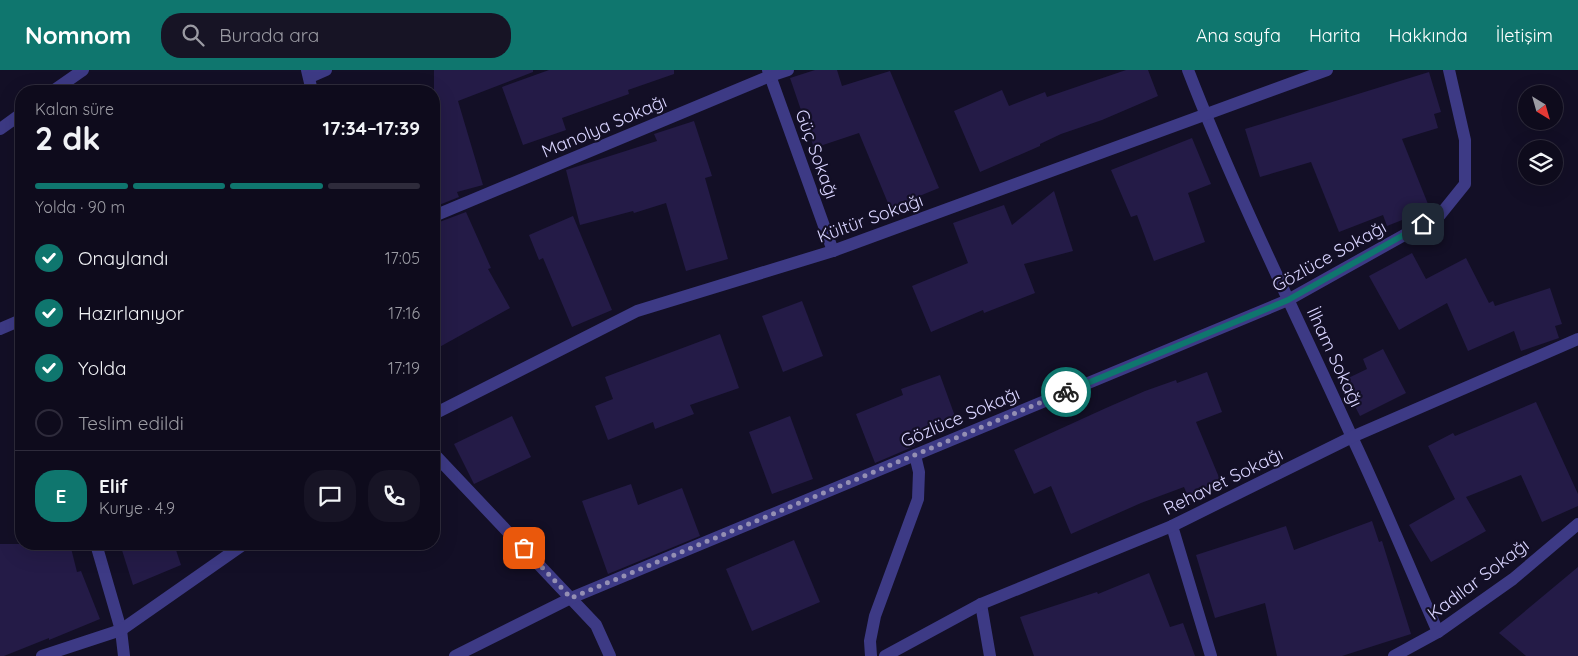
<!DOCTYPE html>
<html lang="tr">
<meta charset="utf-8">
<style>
:root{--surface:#0e0b1c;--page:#171425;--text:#f1f3f6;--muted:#9b9ba3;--line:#2e2b3b;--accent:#0f766e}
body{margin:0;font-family:Quicksand,sans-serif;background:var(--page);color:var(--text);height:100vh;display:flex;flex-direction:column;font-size:19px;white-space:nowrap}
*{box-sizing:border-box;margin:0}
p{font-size:16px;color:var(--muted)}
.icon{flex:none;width:28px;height:28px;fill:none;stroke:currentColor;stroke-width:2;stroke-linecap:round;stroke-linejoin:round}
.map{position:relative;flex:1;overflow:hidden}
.drawer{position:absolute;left:15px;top:15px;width:425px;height:465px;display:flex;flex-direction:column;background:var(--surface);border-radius:20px;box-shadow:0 5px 20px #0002,0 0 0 1px var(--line)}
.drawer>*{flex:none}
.needle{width:32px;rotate:143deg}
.tools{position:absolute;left:1518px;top:15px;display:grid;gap:10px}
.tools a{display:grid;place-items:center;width:45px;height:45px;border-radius:50%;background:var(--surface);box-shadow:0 5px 20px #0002,0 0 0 1px var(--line);font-size:25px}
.pin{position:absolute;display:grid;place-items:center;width:42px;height:42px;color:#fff;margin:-21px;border-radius:10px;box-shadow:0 2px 8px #0006}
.courier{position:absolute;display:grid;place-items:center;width:50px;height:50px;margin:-25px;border:4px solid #0f766e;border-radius:50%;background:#fff;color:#222;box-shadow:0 1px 6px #0007}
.headline em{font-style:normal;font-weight:700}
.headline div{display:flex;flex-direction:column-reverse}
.headline{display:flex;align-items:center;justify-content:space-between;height:85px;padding:0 20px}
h1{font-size:32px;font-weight:700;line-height:38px}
.bar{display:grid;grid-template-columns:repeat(4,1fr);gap:8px 5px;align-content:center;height:60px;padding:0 20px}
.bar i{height:6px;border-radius:4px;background:var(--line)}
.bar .selected{background:var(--accent)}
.bar p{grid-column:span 4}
.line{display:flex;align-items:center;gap:12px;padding:0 20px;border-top:1px solid var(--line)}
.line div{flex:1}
.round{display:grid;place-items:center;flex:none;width:52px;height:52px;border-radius:20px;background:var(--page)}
ol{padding:0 20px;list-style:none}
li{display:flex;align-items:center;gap:15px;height:55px}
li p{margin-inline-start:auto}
li .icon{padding:5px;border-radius:50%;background:var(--accent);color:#fff;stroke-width:4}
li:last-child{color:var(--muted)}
li i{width:28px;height:28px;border:2px solid var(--line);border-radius:50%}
header{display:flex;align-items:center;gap:30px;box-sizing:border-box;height:70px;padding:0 25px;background:var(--accent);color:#fff}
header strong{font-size:24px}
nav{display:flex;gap:28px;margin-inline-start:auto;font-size:18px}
.search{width:350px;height:45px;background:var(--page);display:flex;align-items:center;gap:12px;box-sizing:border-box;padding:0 18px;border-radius:20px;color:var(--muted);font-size:19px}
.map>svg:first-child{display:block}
.building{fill:#241b47}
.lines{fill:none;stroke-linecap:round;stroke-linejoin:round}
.lane{stroke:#3d3a85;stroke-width:12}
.street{stroke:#3d3a85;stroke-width:12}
.done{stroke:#948fb3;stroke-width:5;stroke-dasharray:0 9}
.route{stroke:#0f766e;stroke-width:6}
.labels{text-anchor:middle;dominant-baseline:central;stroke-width:4.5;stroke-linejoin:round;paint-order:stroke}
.street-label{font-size:18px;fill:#d9d4ff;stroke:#130f26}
</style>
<header>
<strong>Nomnom</strong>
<div class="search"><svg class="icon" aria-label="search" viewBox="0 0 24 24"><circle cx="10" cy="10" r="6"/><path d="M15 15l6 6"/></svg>Burada ara</div>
<nav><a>Ana sayfa</a><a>Harita</a><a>Hakkında</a><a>İletişim</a></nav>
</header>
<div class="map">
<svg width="1578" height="586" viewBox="0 0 1578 586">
<rect width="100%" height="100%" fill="#130f26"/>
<g class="building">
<polygon points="434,0 533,0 533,2 458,31 483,115 457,122 459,127 434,137"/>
<polygon points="549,0 674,0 674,4 628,20 629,24 562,48 566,60 523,75 502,17"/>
<polygon points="815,0 837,0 842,16 890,1 939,118 890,138 859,63 814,78 790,8"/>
<polygon points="1126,0 1148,0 1158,26 1102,50 1061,64 1040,74 1040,76 980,102 954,41 1002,20 1009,36 1045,22 1047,27"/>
<polygon points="1429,2 1441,42 1434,44 1438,58 1402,69 1430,139 1387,156 1383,145 1339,162 1311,92 1260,107 1245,59"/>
<polygon points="694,51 712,106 705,108 728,189 686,201 666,133 634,143 633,141 580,155 566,100 657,71 654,64"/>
<polygon points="1192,68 1211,114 1188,123 1205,172 1154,191 1137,145 1131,147 1111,100"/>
<polygon points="1054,121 1073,181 1024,194 1035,223 984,243 983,240 931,262 912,216 968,193 953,153 1004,135 1012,155"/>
<polygon points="466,142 491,198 488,199 510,238 434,280 434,154"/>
<polygon points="573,146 612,240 572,257 543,188 539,190 529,165"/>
<polygon points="1412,183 1426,209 1466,188 1489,233 1493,231 1495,236 1550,218 1562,254 1555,256 1559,268 1521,281 1514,261 1468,281 1447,233 1399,260 1369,206"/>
<polygon points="802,231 823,286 783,302 762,246"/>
<polygon points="720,264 739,318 690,335 694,344 655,359 653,352 608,370 595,336 613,329 605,307"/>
<polygon points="1383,279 1406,323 1360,346 1342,311 1367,299 1363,289"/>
<polygon points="1207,302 1222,342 1196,352 1223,417 1190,431 1184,417 1141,433 1071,464 1051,416 1034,424 1014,380 1106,338 1145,321 1176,310 1177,313"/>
<polygon points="940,305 956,349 911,365 915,376 875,393 856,344 903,325 901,319"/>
<polygon points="1536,332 1578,424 1578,436 1542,452 1521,405 1466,427 1486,461 1431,492 1409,455 1455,429 1428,376 1453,363 1455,366"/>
<polygon points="512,346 531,387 474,414 454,374"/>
<polygon points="790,346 813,409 772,424 749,362"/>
<polygon points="631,414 638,435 682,418 700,466 608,504 582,431"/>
<polygon points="1372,451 1379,472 1382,471 1411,564 1342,586 1277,586 1265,533 1215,548 1196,485 1286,456 1294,480"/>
<polygon points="794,470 820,532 752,561 726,499"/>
<polygon points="0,474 70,474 77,502 81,501 100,549 49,570 49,568 4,586 0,586"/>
<polygon points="120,474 174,474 181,495 133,515"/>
<polygon points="1578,497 1578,586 1526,586 1499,563"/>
<polygon points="1149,503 1170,557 1183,553 1195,586 1034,586 1020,547 1097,522 1098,524"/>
</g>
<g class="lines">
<polyline class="lane" points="1172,456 1211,586"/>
<g class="street">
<polyline points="307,0 312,21"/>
<polyline points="768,0 833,181"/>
<path d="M 1188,0 C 1236,124 1296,244 1351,365 C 1382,430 1409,497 1438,562"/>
<polyline points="310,7 326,0"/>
<polyline points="53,21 83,0"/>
<polyline points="0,59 21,44"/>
<polyline points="434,146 770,6 788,0"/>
<polyline points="0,259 21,250"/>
<polyline points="434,344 637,241 833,181 1327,0"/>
<polyline points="434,384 596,555 610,586"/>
<polyline points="96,474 121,560 124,586"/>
<polyline points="981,534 990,586"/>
<polyline points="42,586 121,560 244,474"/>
<polyline points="455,586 571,528 1288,230 1440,145 1465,114 1465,70 1449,0"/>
<polyline points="871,586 870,571 875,546 918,429 919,402 915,385"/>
<polyline points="885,586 981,534 1172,456 1352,367 1578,269"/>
<polyline points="1394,586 1438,562 1513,509 1578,454"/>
</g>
</g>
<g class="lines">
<polyline class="done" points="524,478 571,528 1066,322"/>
<polyline class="route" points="1066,322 1288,230 1423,154"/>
</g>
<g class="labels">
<g class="street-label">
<text transform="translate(604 56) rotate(-23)">Manolya Sokağı</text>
<text transform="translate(817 84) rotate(70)">Güç Sokağı</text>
<text transform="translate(870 148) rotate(-20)">Kültür Sokağı</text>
<text transform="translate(1329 186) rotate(-29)">Gözlüce Sokağı</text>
<text transform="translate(1335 287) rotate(65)">İlham Sokağı</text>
<text transform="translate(960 347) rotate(-23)">Gözlüce Sokağı</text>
<text transform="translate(1223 411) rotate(-26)">Rehavet Sokağı</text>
<text transform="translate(1478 509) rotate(-37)">Kadılar Sokağı</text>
</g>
</g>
</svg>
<div class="tools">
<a><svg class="needle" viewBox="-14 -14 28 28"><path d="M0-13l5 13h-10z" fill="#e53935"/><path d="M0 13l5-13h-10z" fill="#9b9ba3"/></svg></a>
<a><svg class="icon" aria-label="layers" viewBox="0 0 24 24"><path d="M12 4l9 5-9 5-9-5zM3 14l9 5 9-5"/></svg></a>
</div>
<div class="pin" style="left:524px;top:478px;background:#ea580c"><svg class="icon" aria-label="bag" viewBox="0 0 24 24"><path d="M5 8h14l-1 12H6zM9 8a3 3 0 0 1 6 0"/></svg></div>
<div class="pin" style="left:1423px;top:154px;background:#1f2937"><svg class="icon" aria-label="home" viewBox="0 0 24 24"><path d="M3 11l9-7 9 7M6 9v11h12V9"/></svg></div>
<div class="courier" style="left:1066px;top:322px"><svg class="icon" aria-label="bike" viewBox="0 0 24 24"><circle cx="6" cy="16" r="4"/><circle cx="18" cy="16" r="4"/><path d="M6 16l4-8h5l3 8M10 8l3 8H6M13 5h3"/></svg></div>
<section class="drawer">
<div class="headline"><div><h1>2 dk</h1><p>Kalan süre</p></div><em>17:34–17:39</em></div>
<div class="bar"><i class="selected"></i><i class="selected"></i><i class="selected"></i><i></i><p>Yolda · 90 m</p></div>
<ol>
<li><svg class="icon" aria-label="check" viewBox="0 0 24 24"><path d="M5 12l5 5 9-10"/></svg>Onaylandı<p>17:05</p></li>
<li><svg class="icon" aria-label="check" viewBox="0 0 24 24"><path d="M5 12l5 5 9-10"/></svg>Hazırlanıyor<p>17:16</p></li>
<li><svg class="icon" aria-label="check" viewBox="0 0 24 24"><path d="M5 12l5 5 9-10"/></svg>Yolda<p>17:19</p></li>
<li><i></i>Teslim edildi</li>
</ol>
<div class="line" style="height:90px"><b class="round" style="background:var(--accent);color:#fff">E</b><div><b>Elif</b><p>Kurye · 4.9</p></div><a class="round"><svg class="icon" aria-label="chat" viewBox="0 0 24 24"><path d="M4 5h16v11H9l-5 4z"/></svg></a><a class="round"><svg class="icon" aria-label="phone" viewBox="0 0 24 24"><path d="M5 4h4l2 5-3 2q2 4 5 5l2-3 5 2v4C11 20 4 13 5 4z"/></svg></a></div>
</section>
</div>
